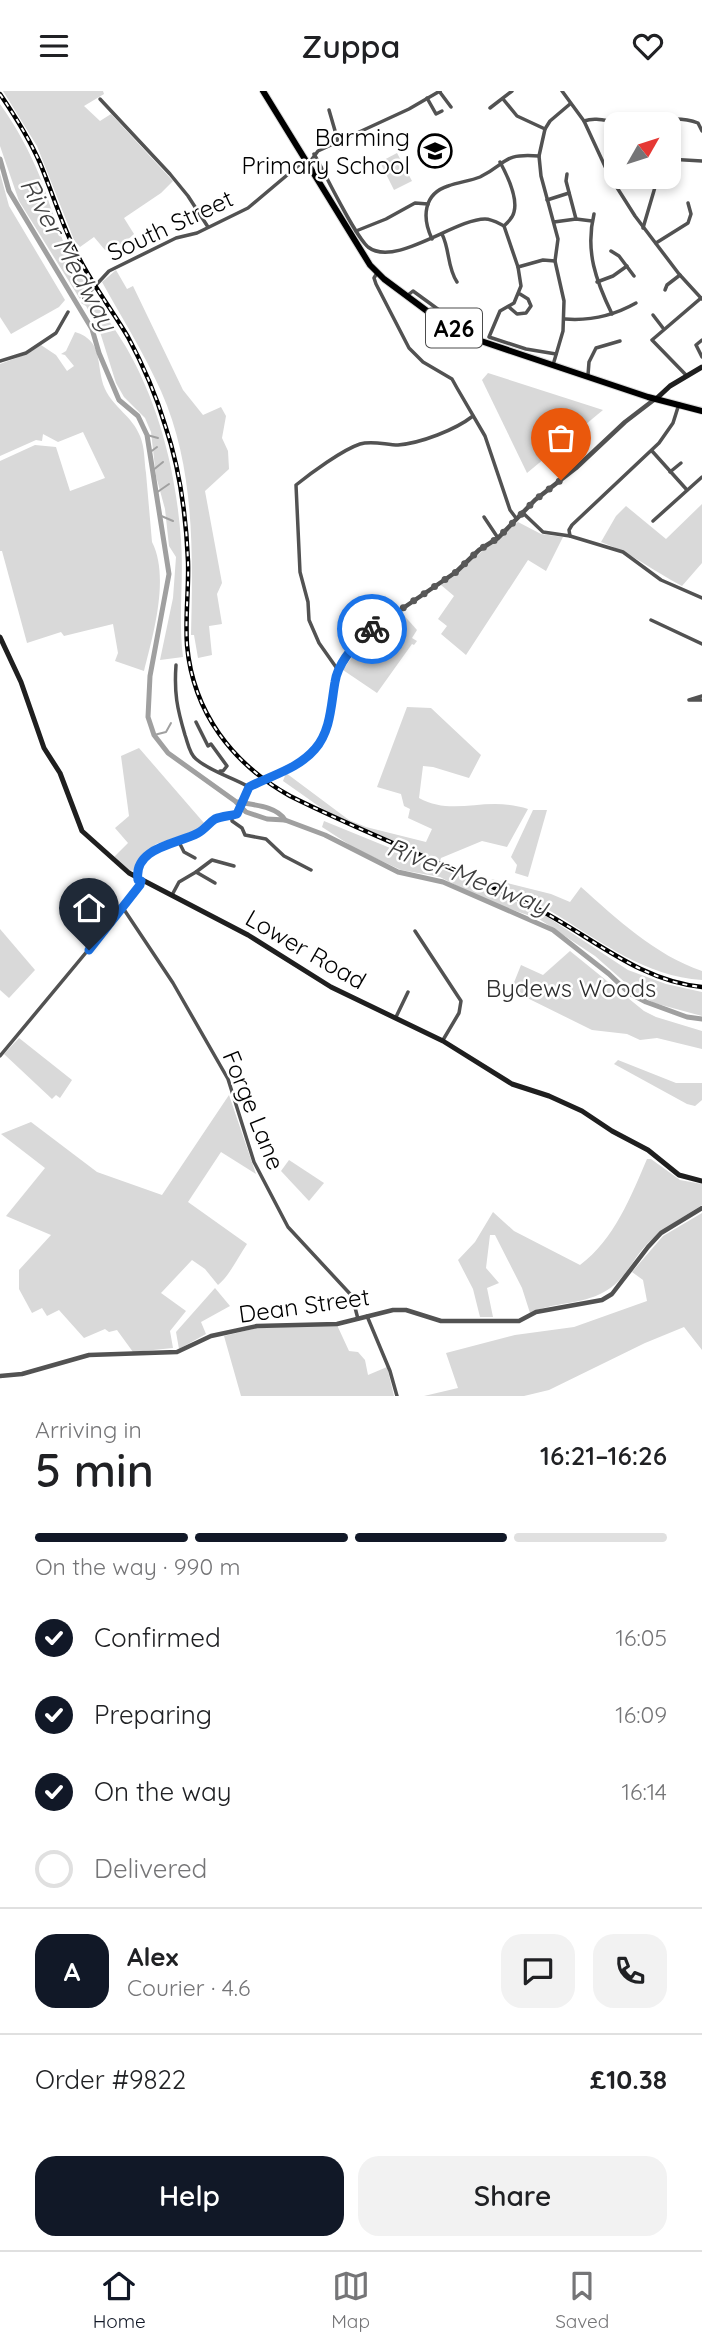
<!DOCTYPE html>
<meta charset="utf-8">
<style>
:root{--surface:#fff;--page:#f2f2f2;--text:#202124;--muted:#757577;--line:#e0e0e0;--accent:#111827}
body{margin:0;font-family:Quicksand,sans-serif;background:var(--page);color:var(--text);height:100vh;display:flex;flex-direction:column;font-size:26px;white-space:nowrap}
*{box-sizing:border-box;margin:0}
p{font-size:23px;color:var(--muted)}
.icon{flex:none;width:38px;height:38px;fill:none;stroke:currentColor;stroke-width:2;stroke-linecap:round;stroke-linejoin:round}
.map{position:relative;height:1305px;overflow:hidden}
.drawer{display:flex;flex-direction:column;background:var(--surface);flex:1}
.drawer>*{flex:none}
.needle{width:46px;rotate:51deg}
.buttons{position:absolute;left:604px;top:21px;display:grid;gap:14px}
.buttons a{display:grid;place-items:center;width:77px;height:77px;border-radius:14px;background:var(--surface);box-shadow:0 4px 10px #0003;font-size:35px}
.pin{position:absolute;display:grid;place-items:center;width:60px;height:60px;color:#fff;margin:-72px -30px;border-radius:50% 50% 50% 0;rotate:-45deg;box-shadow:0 0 7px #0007}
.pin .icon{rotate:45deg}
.courier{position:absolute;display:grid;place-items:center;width:70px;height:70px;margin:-35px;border:5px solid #1a73e8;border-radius:50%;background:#fff;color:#222;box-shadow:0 2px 9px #0007}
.overview em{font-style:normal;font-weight:600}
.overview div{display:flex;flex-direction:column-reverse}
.overview{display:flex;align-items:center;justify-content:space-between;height:119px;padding:0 35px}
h1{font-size:46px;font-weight:600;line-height:52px}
.bar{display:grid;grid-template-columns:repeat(4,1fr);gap:10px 7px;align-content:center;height:84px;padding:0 35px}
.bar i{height:9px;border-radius:5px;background:var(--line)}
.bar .current{background:var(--accent)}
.bar p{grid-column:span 4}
.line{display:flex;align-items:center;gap:18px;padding:0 35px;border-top:2px solid var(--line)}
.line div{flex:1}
.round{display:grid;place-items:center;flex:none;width:74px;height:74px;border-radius:21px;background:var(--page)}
ol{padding:0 35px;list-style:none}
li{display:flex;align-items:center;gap:21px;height:77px}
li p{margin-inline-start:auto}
li .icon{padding:7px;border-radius:50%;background:var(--accent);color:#fff;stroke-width:4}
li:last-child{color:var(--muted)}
li i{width:38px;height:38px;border:4px solid var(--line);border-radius:50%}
.cta{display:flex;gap:14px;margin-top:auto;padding:14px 35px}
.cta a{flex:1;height:80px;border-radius:21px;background:var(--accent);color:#fff;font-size:28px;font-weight:600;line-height:80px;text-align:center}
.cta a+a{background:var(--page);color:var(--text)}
header{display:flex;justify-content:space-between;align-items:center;height:91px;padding:0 35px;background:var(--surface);font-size:32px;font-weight:600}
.tabs{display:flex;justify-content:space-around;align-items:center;height:98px;border-top:2px solid var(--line);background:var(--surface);font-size:19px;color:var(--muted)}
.tabs a{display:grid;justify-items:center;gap:4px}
.tabs .current{color:var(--accent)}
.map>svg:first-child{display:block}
.green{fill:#d9d9d9}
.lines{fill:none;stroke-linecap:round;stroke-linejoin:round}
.stream{stroke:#a0a0a0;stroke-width:2}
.river{stroke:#a0a0a0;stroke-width:5}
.primary-casing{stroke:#dbdbdb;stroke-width:8}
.minor{stroke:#525252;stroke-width:3.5}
.tertiary{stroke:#525252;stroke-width:4.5}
.secondary{stroke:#1f1f1f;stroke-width:5}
.primary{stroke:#000;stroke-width:6}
.rail-casing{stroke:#000;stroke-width:4.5}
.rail{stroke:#fff;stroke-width:2;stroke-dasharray:5;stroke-linecap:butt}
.done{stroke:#595959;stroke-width:7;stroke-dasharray:0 12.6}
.route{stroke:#1a73e8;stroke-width:9}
.labels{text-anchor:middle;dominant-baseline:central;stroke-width:5;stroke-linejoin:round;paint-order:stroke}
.shield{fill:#fff;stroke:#4c4c4c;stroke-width:2}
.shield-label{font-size:23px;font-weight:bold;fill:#000}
.poi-label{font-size:24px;fill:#000;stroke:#fff;text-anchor:end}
.street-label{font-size:24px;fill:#000;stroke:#fff}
.park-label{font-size:24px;fill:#303030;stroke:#fff}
.water-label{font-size:26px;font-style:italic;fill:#414141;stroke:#fff}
</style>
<header><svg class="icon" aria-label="menu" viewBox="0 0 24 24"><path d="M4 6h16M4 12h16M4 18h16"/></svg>Zuppa<svg class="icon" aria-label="heart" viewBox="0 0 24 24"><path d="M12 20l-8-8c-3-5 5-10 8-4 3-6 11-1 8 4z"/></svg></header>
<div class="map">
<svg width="702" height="1305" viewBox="0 0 702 1305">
<rect width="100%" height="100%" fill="#fff"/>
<g class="green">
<polygon points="3,0 103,0 104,3 84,15 100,30 111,23 173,90 161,102 124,127 134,143 124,152 105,159 94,146 80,156 74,149 37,55"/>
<path d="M 0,13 C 16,35 30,61 40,86 C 54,123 64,164 88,196 L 80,208 L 19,110 L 0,55 Z"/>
<polygon points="397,62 412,90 394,99 380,71"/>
<polygon points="0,82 9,115 65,209 59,216 11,243 0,226"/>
<path d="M 116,179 L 127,198 L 133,195 L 183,299 L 203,324 L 221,316 L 226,325 L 222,347 L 228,360 L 229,378 L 205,400 L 222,492 L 217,503 L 222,533 L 209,535 L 212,564 L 198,567 L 194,544 L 191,544 C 193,463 195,376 161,300 C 144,262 122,227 102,191 Z"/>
<path d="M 91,202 C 102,220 115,238 126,256 C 160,315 176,382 181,449 C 184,488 178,527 183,566 L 160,569 L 173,507 L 176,466 L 169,455 L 165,418 L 156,385 L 151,341 L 145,327 L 124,306 L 116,292 L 100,241 L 86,215 L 81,212 Z"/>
<path d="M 75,241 C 105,250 95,275 105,298 C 114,317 132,325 140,345 C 145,357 144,369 146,382 C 148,405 150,428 152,451 C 170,486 153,544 144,580 L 115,570 L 118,562 L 113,533 L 64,545 L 61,541 L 27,552 L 2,460 L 0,460 L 0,370 L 35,354 L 56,356 L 70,400 L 105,387 L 83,341 L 58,351 L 43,343 L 42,350 L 36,349 L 0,365 L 0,273 L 27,263 L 41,254 L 56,264 L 67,280 L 74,275 L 65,264 L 61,263 L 66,260 Z"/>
<polygon points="488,282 603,319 527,382 482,289"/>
<path d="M 702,413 L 702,472 L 682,495 C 653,480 632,462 601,451 L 616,425 L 626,415 L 666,448 Z"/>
<polygon points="518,431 541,443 563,446 546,480 528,469 466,564 441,543 447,535 438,528 454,505 441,494"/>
<path d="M 401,521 L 417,539 L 412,547 L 417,550 L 414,554 L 412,553 L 377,602 L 343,579 C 359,555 377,537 401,521 Z"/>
<path d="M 407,616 L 431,617 L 481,664 L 469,687 L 433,676 L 423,675 L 419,707 C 444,721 469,713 495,713 C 506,713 518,715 528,718 L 507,756 L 482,750 L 441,767 L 440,770 L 327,721 L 283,690 L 286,682 L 349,729 L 366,736 L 426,751 L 432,738 L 408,727 L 410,718 L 404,715 L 401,703 L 377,696 Z"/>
<polygon points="139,657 204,732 195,740 156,753 134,779 130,780 113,767 128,752 115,737 129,725 121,665"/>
<polygon points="533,719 547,719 528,786 515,782 517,774 511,766"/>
<polygon points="324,730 476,792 543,823 628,879 666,893 702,901 702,925 654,912 637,902 595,865 539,828 484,809 440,786 401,779 356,758 322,736"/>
<path d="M 491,788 L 551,803 L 570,811 L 581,796 C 617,828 655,864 702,880 L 702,889 C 646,886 598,849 552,821 C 532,809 511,799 491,788 Z"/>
<polygon points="0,838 35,879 9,907 0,899"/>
<polygon points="570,860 644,920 656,926 702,940 702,958 657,947 640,949 627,943 592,939 511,899 521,874 543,884"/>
<polygon points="19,947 72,989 60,1007 56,1004 52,1008 4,963"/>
<polygon points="618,969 676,992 702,992 702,1009 695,1015 687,1013 614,973"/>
<path d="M 229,1004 L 256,1083 L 221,1061 L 188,1111 L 247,1153 C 238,1166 230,1184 218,1194 L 205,1178 L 192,1169 L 161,1202 L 186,1220 L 170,1240 L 173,1257 L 133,1261 L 117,1239 L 109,1241 L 105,1238 L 84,1247 L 59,1219 L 47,1225 L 42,1217 L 32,1222 L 19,1198 L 19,1179 L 51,1144 L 6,1125 L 45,1077 L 1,1043 L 31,1031 L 97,1081 L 162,1104 Z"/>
<path d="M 647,1068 L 651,1068 L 680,1089 L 702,1093 L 702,1114 C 683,1126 664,1137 648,1152 C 632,1168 625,1190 604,1201 C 581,1214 553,1211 530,1222 L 522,1197 L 495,1144 L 490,1144 L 486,1177 L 499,1192 L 487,1197 L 493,1226 L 480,1226 L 473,1198 L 458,1169 L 475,1151 L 493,1121 L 514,1140 L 580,1174 C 614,1149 631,1105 647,1068 Z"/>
<polygon points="289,1069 324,1092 309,1110 281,1080"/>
<polygon points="702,1122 702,1259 684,1236 645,1252 549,1299 524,1305 424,1305 458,1297 446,1262 515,1244 574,1236 647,1210 643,1189 632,1181 663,1145"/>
<polygon points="215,1197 230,1215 201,1231 206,1243 179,1258 176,1241"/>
<polygon points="337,1234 349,1260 358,1261 365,1269 368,1284 387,1276 394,1305 241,1305 224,1245 257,1237"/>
</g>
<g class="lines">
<g class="stream">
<polyline points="147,344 158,347"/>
<polyline points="149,362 157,356"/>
<polyline points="152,380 163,371"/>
<polyline points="156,402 169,393"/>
<polyline points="159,424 173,430"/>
<polyline points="154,644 166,641 171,632"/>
</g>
<g class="river">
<polyline points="0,68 9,100 92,238 99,262 119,309 138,325 147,344 169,483 150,585 148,626 154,644 168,662 235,710 246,721 267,728 285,729 325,744 398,781 443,791 553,839 609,883 629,902 646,911 687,926 702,928"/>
<path d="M 238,711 C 253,714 277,715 285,729"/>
</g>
<defs>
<polyline id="primary" points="263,0 370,174 384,188 427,220 478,249 648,306 702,320"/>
</defs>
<use href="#primary" class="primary-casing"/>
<g class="minor">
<polyline points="439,0 451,16"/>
<polyline points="562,0 584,30 609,84 635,125 679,183 702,208"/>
<polyline points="427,7 436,23 442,20"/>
<polyline points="100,8 170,83 188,105 208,136"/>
<polyline points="503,8 517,25 545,38"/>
<polyline points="490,17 512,0"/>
<polyline points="329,19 338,50"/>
<path d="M 584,30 C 598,25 610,32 624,32 C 648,32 676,23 698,32 L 702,40"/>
<path d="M 314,63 C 325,82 354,144 368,156 C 395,177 455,128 485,128 C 492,128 498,132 504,135 L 518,176 L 521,195 L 514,212 L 500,220 L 489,246 L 526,258 L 556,263"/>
<polyline points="668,68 702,70"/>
<path d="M 500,71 C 507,84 518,107 514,121 C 513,127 508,131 504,135"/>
<polyline points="309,72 318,60 409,18 440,0"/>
<polyline points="567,83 566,90 576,128"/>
<polyline points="547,109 569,102"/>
<path d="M 594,123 C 585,160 596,190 612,223"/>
<polyline points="554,131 576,128 592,130"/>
<polyline points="643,137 658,86"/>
<polyline points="356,140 386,128 415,112 428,113"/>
<path d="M 442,143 C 450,159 447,176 457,191"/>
<path d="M 432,148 C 422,127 423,103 448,95 C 459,91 470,90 480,86 C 508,72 502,62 539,65"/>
<polyline points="656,152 688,132 691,123 688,112"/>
<polyline points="611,160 619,165 634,185"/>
<polyline points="518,176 543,169 555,170"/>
<polyline points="377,182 374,187 376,193 409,257 423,271 452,288 457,297 485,345 510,419 516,427"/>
<polyline points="597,191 613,185 627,175"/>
<polyline points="665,199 667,194 680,184"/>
<polyline points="408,204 413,200 450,227 448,233"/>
<polyline points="84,207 109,180 176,147 197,142 248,117 305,69"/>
<polyline points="509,216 517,223 526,222 531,215 528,208 520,203"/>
<polyline points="653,224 663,237"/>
<path d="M 565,228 C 591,230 613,225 636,212"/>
<polyline points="702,249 696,254 702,266"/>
<polyline points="0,270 26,262 56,242 68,221"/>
<polyline points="553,274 563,240 564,210 555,170 558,148 541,85 539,65 545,38 550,30 570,13"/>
<polyline points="588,284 589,271 596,257 620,250"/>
<polyline points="687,285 652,249 701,207"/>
<polyline points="652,360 687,399"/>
<polyline points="670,381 681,372"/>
<polyline points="522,421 543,441 570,445 623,461 661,489 702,507"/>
<polyline points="484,426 498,447"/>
<polyline points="653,430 702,386"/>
<polyline points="570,445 569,439 572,434 659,352 673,332 679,313"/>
<polyline points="651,529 702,553"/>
<path d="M 176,574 C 174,602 177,617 185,644 C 188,652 189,662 196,668 C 211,681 232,686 249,696"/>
<path d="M 338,579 L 319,552 L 309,529 L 308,511 L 300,481 L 296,394 C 311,382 342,359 360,353 C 372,349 386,354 398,354 C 421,352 455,339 473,325"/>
<polyline points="702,605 689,609 702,609"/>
<polyline points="196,631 208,655 211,653 227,675 223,680 220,680"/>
<polyline points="232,724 232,730 242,737 245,744 266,748 284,765 311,779"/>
<polyline points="178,749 184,761 195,767"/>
<polyline points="196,781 212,769 234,775"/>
<polyline points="172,804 179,791 196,781 215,792"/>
<polyline points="123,817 173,892 228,988 254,1071 288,1136 352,1205 358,1228"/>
<polyline points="415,840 461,910 459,922 443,949"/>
<polyline points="396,926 408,901"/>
<polyline points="0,965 123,817 141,790"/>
<polyline points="367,1225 390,1280 397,1305"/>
</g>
<g class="tertiary">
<path d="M 138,788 C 135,755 178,753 198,742 C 205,738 209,732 216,728 C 222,725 230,725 237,723 L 249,696 L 298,673 L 315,659 L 322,647 L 332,616 L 335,589 L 338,579 L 352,559 L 368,541 L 456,481 L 479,459 L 498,447 L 535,409 L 576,377 L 625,331 L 655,308"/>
<polyline points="0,1285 22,1283 89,1264 177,1261 211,1245 257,1235 337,1233 393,1219 406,1219 441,1230 519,1230 536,1221 602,1209 612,1203 648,1156 661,1142 702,1117"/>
</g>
<g class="secondary">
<polyline points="656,308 670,295 702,276"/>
<polyline points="0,546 21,591 44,657 60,682 82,740 129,782 248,844 331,896 443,950 512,993 549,1005 582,1020 612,1040 648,1059 679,1084 702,1090"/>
</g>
<use href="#primary" class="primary"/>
<defs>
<path id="rail" d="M 0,3 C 15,25 29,47 40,72 C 53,103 62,135 78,165 C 92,193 112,219 128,246 C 143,274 156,304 165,334 C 180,378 186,423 188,470 C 189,498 185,526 187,554 C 193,622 233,673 290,705 C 370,745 455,776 534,816 C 590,844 638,890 702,896"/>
</defs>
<use href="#rail" class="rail-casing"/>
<use href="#rail" class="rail"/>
</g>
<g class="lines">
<polyline class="done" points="372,538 456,481 479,459 498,447 535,409 561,389"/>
<path class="route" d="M 89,859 L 140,794 L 141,790 L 138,789 C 133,756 178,753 198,742 C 205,738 209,732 215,728 C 222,725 230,725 237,723 L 249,696 C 272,684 298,678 315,658 C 331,640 331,613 335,591 C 338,570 357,551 372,538"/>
</g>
<defs>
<symbol id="school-ring" viewBox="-11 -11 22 22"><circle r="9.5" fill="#fff" stroke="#000" stroke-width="1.5"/><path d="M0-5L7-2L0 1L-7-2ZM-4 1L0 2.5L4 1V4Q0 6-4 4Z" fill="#000"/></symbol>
</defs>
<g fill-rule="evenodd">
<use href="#school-ring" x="416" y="41" width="38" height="38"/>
</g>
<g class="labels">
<rect class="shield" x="426" y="217.5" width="56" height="39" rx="5"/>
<g class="shield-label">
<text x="454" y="237">A26</text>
</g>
<g class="poi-label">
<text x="410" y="46">Barming<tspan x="410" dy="28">Primary School</tspan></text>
</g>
<g class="street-label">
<text transform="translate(170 134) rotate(-25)">South Street</text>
<text transform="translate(306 858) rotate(30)">Lower Road</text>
<text transform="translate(254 1019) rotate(68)">Forge Lane</text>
<text transform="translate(304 1214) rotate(-8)">Dean Street</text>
</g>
<g class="park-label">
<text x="571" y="897">Bydews Woods</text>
</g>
<g class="water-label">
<text transform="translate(69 163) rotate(61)">River Medway</text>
<text transform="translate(468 785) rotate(21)">River Medway</text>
</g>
</g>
</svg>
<div class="buttons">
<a><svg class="needle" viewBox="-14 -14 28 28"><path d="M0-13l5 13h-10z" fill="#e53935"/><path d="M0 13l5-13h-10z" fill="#757577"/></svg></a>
</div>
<div class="pin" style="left:561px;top:389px;background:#ea580c"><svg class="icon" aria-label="bag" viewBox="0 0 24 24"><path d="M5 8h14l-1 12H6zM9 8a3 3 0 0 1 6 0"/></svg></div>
<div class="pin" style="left:89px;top:859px;background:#1f2937"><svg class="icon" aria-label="home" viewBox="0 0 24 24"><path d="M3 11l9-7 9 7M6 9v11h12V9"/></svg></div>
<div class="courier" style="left:372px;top:538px"><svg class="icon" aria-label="bike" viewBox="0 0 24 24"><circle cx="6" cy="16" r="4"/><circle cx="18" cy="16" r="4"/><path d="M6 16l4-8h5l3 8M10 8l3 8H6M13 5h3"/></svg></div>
</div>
<section class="drawer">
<div class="overview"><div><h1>5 min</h1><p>Arriving in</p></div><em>16:21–16:26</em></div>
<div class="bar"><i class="current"></i><i class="current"></i><i class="current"></i><i></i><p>On the way · 990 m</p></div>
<ol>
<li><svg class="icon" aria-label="check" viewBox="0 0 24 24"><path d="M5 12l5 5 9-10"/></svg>Confirmed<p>16:05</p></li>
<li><svg class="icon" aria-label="check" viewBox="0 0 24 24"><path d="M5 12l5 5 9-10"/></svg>Preparing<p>16:09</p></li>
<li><svg class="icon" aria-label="check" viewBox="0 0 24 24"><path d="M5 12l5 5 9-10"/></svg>On the way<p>16:14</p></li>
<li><i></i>Delivered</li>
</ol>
<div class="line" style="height:126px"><b class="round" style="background:var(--accent);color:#fff">A</b><div><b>Alex</b><p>Courier · 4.6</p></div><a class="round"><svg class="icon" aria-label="chat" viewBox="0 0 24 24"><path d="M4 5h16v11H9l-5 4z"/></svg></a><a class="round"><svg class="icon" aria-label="phone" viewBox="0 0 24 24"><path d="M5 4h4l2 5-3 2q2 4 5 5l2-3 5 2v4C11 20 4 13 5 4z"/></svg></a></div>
<div class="line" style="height:91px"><div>Order #9822</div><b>£10.38</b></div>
<div class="cta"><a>Help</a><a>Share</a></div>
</section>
<nav class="tabs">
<a class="current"><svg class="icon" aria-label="home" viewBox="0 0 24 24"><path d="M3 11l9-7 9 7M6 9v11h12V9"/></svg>Home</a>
<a><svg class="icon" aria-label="map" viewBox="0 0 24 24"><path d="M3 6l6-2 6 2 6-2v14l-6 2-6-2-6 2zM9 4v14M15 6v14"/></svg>Map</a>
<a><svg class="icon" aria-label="saved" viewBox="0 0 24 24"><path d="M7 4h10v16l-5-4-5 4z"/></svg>Saved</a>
</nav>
